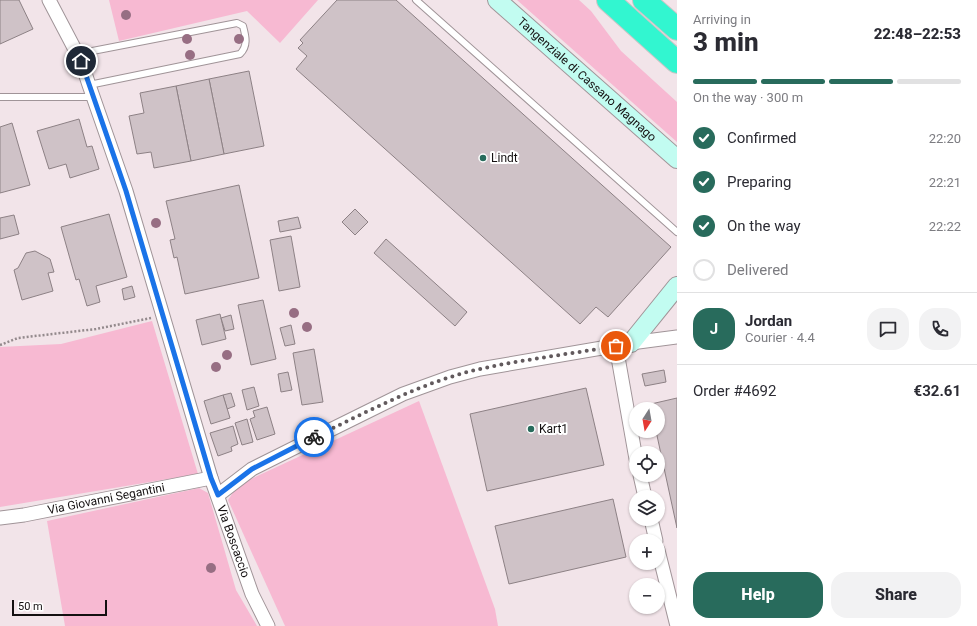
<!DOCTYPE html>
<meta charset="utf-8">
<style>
:root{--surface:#fff;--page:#f2f2f3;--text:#2b2b33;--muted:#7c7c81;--line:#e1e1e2;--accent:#286b5c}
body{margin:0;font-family:Roboto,sans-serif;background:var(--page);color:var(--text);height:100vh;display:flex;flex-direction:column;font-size:15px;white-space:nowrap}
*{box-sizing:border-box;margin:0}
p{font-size:13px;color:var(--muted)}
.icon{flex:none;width:22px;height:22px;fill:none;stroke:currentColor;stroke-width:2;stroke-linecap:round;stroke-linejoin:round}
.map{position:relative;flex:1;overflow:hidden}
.drawer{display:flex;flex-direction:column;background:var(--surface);width:300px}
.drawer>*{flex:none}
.needle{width:26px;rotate:191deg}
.controls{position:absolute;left:629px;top:402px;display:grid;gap:8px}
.controls a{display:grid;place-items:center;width:36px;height:36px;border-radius:50%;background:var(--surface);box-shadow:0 1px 3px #0004;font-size:20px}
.scale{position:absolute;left:12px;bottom:10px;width:95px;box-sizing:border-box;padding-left:4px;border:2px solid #141011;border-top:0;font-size:11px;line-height:14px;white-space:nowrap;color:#141011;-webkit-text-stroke:3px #fff;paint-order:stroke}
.pin{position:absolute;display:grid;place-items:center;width:34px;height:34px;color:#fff;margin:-17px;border:2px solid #fff;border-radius:50%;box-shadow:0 1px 4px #0007}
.courier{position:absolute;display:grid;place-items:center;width:40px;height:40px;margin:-20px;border:3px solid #1a73e8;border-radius:50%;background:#fff;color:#222;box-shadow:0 1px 5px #0007}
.headline em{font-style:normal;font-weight:800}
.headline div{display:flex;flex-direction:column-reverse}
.headline{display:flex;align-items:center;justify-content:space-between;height:68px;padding:0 16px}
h1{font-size:26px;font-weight:800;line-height:30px}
.bar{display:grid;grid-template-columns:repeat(4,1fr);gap:6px 4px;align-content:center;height:48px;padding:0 16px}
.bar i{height:5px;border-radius:3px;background:var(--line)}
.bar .selected{background:var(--accent)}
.bar p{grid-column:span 4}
.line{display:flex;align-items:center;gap:10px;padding:0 16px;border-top:1px solid var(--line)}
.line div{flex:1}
.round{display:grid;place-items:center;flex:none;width:42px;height:42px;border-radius:16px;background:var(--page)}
ol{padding:0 16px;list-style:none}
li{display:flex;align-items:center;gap:12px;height:44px}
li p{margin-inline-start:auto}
li .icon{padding:4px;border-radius:50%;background:var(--accent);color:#fff;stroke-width:4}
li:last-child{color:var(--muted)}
li i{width:22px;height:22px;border:2px solid var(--line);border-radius:50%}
.cta{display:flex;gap:8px;margin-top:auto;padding:8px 16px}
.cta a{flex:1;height:46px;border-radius:16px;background:var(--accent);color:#fff;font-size:16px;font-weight:800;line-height:46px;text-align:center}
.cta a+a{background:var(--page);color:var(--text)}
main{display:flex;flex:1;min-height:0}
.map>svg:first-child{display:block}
.green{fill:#f7b9d2}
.building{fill:#cfc2c7;stroke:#8d8185}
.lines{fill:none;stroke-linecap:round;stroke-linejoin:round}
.lane-casing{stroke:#a09498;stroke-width:8}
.street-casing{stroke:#a09498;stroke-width:15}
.secondary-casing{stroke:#a09498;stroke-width:20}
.highway-casing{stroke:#c7c6c6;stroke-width:24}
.path{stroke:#93898c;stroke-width:2.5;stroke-dasharray:2 2;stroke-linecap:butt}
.lane{stroke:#fff;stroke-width:6}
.street{stroke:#fff;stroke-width:13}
.secondary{stroke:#c2fcf1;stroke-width:18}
.highway{stroke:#32f6d0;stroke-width:22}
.tree{fill:#976e83}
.done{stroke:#625a5d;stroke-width:4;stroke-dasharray:0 7.2}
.route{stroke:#1a73e8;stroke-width:5}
.poi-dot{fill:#286b5c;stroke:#fff;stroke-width:1.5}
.labels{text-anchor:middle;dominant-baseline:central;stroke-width:4;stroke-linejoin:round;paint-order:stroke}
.street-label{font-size:12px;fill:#141011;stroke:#fff}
.poi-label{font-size:12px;fill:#141011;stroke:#fff;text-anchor:start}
</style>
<main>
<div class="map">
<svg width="677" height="626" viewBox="0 0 677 626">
<rect width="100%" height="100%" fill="#f2e4e9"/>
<g class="green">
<polygon points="109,0 318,0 280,43 247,11 119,41"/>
<polygon points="517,0 579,0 591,11 621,51 677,102 677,142"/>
<polygon points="152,321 198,474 0,507 0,347 61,344"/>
<polygon points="419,401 495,609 498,626 285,626 228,500 238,485"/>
<polygon points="199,488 208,493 236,590 257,626 65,626 47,521"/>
</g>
<g class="building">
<polygon points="0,0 19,0 33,29 0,44"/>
<polygon points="337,0 396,0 671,247 608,317 596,307 580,324 296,69 307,56 298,48 303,43 300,40"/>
<polygon points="249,71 264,146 224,154 209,79"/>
<polygon points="209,79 224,154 191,161 176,86"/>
<polygon points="176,86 191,161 154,168 151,152 137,154 129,116 144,113 140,93"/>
<polygon points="79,119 87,147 92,146 99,169 70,178 66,164 49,169 37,131"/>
<polygon points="12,123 30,185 0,193 0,127"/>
<polygon points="239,185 259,278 185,294 177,257 174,258 170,240 175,239 166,201"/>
<polygon points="355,209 368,222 355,235 342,222"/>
<polygon points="109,214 127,277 96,286 100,302 87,306 79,279 76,280 61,227"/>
<polygon points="14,215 19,234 0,239 0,218"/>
<polygon points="298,217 301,228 280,232 278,221"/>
<polygon points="291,236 300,287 279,291 270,240"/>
<polygon points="386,239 467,312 455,326 374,253"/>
<polygon points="35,251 50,259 54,272 48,273 53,291 22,300 14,270 18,268 26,253"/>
<polygon points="132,286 135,297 124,300 122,289"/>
<polygon points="263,300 276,359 251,365 238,305"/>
<polygon points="220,314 226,339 202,345 196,320"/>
<polygon points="231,315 234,329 225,331 221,318"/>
<polygon points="291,325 295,344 285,346 280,328"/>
<polygon points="314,349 323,402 302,405 293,353"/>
<polygon points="664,370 666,382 645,386 642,374"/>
<polygon points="288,372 292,390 281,392 278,374"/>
<polygon points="254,387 259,406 247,410 242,390"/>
<polygon points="586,388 604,465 487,491 470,414"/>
<polygon points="231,393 235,406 227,409 223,395"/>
<polygon points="223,395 230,418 211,424 204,401"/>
<polygon points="677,398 677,528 656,431 658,431 658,409 652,409 651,404"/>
<polygon points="267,407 275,434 257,440 250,419 255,417 253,411"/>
<polygon points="247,419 253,442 242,445 235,423"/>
<polygon points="233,426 238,444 231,447 232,451 218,456 210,433"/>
<polygon points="613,499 626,557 509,584 495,526"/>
</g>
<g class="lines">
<defs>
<g id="lane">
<polyline points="416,0 677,232"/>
<path d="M 77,54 L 237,23 L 243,26 C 246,37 248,46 240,54 L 89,85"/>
<polyline points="0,97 93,97"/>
</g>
<g id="street">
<path id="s1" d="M 49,0 L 81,61 L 89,85 L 126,191 L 211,478 L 252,594 L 268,626"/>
<polyline points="616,346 636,459"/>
<polyline points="640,475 645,497"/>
<polyline points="218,495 252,469 308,441 403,394 450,377 480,369 631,343 677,337"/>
<path id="s2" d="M 0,518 L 24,515 L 211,478"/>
<polyline points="651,519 656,541"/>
<polyline points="658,550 677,626"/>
</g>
<g id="secondary">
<path id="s3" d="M 497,0 L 677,159"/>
<polyline points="631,343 677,286"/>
</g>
<g id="highway">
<polyline points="608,0 677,62"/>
<polyline points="644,0 677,29"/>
</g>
</defs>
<use href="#lane" class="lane-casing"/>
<use href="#street" class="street-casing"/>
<use href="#secondary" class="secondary-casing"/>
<use href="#highway" class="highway-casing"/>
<polyline class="path" points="0,345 18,338 96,329 151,318"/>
<use href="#lane" class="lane"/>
<use href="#street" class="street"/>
<use href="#secondary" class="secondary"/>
<use href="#highway" class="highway"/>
</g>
<g class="tree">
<circle cx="126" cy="15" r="5"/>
<circle cx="187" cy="39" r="5"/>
<circle cx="239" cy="39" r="5"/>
<circle cx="190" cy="55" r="5"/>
<circle cx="156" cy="223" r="5"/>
<circle cx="294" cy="313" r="5"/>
<circle cx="307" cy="327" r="5"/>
<circle cx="227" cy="355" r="5"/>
<circle cx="216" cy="367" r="5"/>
<circle cx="211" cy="568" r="5"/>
</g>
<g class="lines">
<path class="done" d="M 314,437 C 368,412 421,382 480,369 C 525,359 571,354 616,346"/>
<polyline class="route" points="81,61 126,191 211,478 218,495 252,469 314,437"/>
</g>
<g class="poi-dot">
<circle cx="483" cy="158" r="4"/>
<circle cx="531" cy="429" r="4"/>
</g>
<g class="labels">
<g class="street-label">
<text stroke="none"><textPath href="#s3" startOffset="120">Tangenziale di Cassano Magnago</textPath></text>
<text stroke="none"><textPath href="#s2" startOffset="108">Via Giovanni Segantini</textPath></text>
<text stroke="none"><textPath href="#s1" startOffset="573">Via Boscaccio</textPath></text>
</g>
<g class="poi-label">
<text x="491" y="158">Lindt</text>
<text x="539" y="429">Kart1</text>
</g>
</g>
</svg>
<div class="controls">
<a><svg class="needle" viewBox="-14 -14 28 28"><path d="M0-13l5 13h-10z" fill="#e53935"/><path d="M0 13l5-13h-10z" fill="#7c7c81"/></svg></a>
<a><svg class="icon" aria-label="locate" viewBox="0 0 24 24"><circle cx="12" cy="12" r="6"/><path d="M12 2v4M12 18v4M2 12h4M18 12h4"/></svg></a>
<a><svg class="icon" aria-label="layers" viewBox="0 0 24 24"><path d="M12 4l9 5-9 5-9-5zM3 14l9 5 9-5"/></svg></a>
<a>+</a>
<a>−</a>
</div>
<div class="scale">50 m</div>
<div class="pin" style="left:616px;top:346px;background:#ea580c"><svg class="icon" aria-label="bag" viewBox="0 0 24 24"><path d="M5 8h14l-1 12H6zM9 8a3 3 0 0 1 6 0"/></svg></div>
<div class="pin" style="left:81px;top:61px;background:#1f2937"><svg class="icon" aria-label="home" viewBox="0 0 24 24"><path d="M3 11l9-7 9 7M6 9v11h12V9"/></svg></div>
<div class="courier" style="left:314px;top:437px"><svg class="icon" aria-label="bike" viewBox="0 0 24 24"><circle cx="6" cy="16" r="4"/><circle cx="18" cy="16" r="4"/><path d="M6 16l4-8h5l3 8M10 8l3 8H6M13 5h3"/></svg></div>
</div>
<section class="drawer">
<div class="headline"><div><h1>3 min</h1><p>Arriving in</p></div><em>22:48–22:53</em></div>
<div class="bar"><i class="selected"></i><i class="selected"></i><i class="selected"></i><i></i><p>On the way · 300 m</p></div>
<ol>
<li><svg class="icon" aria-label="check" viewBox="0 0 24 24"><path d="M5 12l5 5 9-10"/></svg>Confirmed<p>22:20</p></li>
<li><svg class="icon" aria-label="check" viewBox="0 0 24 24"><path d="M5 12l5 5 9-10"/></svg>Preparing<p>22:21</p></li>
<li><svg class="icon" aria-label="check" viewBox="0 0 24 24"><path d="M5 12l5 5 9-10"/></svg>On the way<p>22:22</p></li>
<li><i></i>Delivered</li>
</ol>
<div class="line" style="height:72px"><b class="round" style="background:var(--accent);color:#fff">J</b><div><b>Jordan</b><p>Courier · 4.4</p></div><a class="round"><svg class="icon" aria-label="chat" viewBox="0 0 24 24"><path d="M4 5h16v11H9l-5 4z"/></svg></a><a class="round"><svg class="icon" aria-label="phone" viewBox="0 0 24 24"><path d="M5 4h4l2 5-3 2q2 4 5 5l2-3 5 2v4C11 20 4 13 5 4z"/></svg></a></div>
<div class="line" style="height:52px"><div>Order #4692</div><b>€32.61</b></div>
<div class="cta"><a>Help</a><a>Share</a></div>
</section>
</main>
